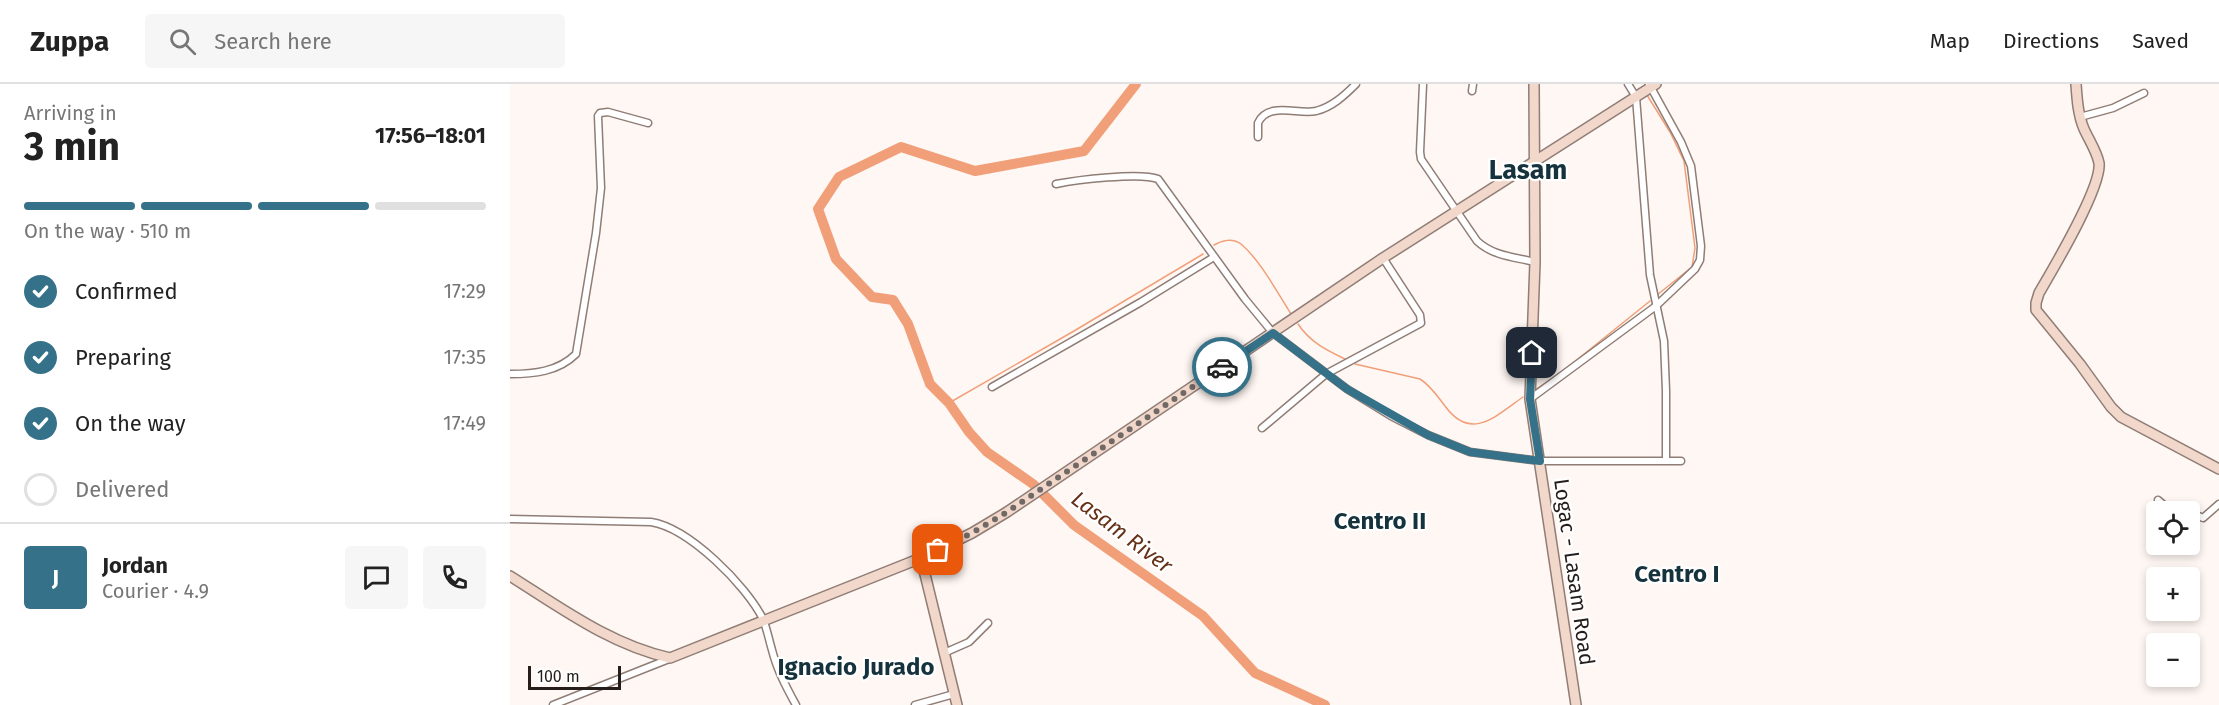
<!DOCTYPE html>
<meta charset="utf-8">
<style>
:root{--surface:#fff;--page:#f6f6f6;--text:#222;--muted:#767676;--line:#e0e0e0;--accent:#357289}
body{margin:0;font-family:"Fira Sans",sans-serif;background:var(--page);color:var(--text);height:100vh;display:flex;flex-direction:column;font-size:22px;white-space:nowrap}
*{box-sizing:border-box;margin:0}
p{font-size:20px;color:var(--muted)}
.icon{flex:none;width:33px;height:33px;fill:none;stroke:currentColor;stroke-width:2;stroke-linecap:round;stroke-linejoin:round}
.map{position:relative;flex:1;overflow:hidden}
.panel{display:flex;flex-direction:column;background:var(--surface);width:510px}
.panel>*{flex:none}
.controls{position:absolute;left:1636px;top:417px;display:grid;gap:12px}
.controls a{display:grid;place-items:center;width:54px;height:54px;border-radius:6px;background:var(--surface);box-shadow:0 3px 9px #0003;font-size:30px}
.scale{position:absolute;left:18px;bottom:15px;width:93px;box-sizing:border-box;padding-left:6px;border:3px solid #241d1a;border-top:0;font-size:16px;line-height:21px;white-space:nowrap;color:#241d1a;-webkit-text-stroke:4px #fff;paint-order:stroke}
.pin{position:absolute;display:grid;place-items:center;width:51px;height:51px;color:#fff;margin:-26px;border-radius:12px;box-shadow:0 3px 9px #0006}
.courier{position:absolute;display:grid;place-items:center;width:60px;height:60px;margin:-30px;border:4px solid #357289;border-radius:50%;background:#fff;color:#222;box-shadow:0 2px 8px #0007}
.headline em{font-style:normal;font-weight:700}
.headline div{display:flex;flex-direction:column-reverse}
.headline{display:flex;align-items:center;justify-content:space-between;height:102px;padding:0 24px}
h1{font-size:39px;font-weight:700;line-height:45px}
.bar{display:grid;grid-template-columns:repeat(4,1fr);gap:9px 6px;align-content:center;height:72px;padding:0 24px}
.bar i{height:8px;border-radius:4px;background:var(--line)}
.bar .current{background:var(--accent)}
.bar p{grid-column:span 4}
.line{display:flex;align-items:center;gap:15px;padding:0 24px;border-top:2px solid var(--line)}
.line div{flex:1}
.round{display:grid;place-items:center;flex:none;width:63px;height:63px;border-radius:6px;background:var(--page)}
ol{padding:0 24px;list-style:none}
li{display:flex;align-items:center;gap:18px;height:66px}
li p{margin-inline-start:auto}
li .icon{padding:6px;border-radius:50%;background:var(--accent);color:#fff;stroke-width:4}
li:last-child{color:var(--muted)}
li i{width:33px;height:33px;border:3px solid var(--line);border-radius:50%}
header{display:flex;align-items:center;gap:36px;box-sizing:border-box;height:84px;padding:0 30px;background:var(--surface);border-bottom:2px solid var(--line)}
header strong{font-size:28px}
nav{display:flex;gap:33px;margin-inline-start:auto;font-size:21px}
.search{width:420px;height:54px;background:var(--page);display:flex;align-items:center;gap:15px;box-sizing:border-box;padding:0 21px;border-radius:6px;color:var(--muted);font-size:22px}
main{display:flex;flex:1;min-height:0}
.map>svg:first-child{display:block}
.lines{fill:none;stroke-linecap:round;stroke-linejoin:round}
.stream{stroke:#f19f79;stroke-width:1.5}
.river{stroke:#f19f79;stroke-width:10}
.street-casing{stroke:#8f7d76;stroke-width:9}
.secondary-casing{stroke:#8f7d76;stroke-width:12}
.street{stroke:#fff;stroke-width:6}
.secondary{stroke:#f2d7cb;stroke-width:9}
.done{stroke:#716966;stroke-width:6;stroke-dasharray:0 10.8}
.route{stroke:#357289;stroke-width:8}
.labels{text-anchor:middle;dominant-baseline:central;stroke-width:4.5;stroke-linejoin:round;paint-order:stroke}
.street-label{font-size:21px;fill:#241d1a;stroke:#fff}
.water-label{font-size:22px;font-style:italic;fill:#663116;stroke:#fff}
.quarter-label{font-size:24px;font-weight:bold;fill:#15323d;stroke:#fff}
.district-label{font-size:27px;font-weight:bold;fill:#15323d;stroke:#fff}
</style>
<header>
<strong>Zuppa</strong>
<div class="search"><svg class="icon" aria-label="search" viewBox="0 0 24 24"><circle cx="10" cy="10" r="6"/><path d="M15 15l6 6"/></svg>Search here</div>
<nav><a>Map</a><a>Directions</a><a>Saved</a></nav>
</header>
<main>
<section class="panel">
<div class="headline"><div><h1>3 min</h1><p>Arriving in</p></div><em>17:56–18:01</em></div>
<div class="bar"><i class="current"></i><i class="current"></i><i class="current"></i><i></i><p>On the way · 510 m</p></div>
<ol>
<li><svg class="icon" aria-label="check" viewBox="0 0 24 24"><path d="M5 12l5 5 9-10"/></svg>Confirmed<p>17:29</p></li>
<li><svg class="icon" aria-label="check" viewBox="0 0 24 24"><path d="M5 12l5 5 9-10"/></svg>Preparing<p>17:35</p></li>
<li><svg class="icon" aria-label="check" viewBox="0 0 24 24"><path d="M5 12l5 5 9-10"/></svg>On the way<p>17:49</p></li>
<li><i></i>Delivered</li>
</ol>
<div class="line" style="height:108px"><b class="round" style="background:var(--accent);color:#fff">J</b><div><b>Jordan</b><p>Courier · 4.9</p></div><a class="round"><svg class="icon" aria-label="chat" viewBox="0 0 24 24"><path d="M4 5h16v11H9l-5 4z"/></svg></a><a class="round"><svg class="icon" aria-label="phone" viewBox="0 0 24 24"><path d="M5 4h4l2 5-3 2q2 4 5 5l2-3 5 2v4C11 20 4 13 5 4z"/></svg></a></div>
</section>
<div class="map">
<svg width="1709" height="621" viewBox="0 0 1709 621">
<rect width="100%" height="100%" fill="#fff7f3"/>
<g class="lines">
<g class="stream">
<polyline points="1137,11 1160,48 1174,77 1185,164 1182,183 1147,211"/>
<path d="M 704,161 C 712,156 723,154 731,160 C 750,176 767,208 781,230"/>
<path d="M 788,240 C 800,258 816,266 835,275"/>
<path d="M 845,280 L 910,295 C 921,302 927,312 935,322 C 961,358 986,332 1013,313"/>
<polyline points="1025,306 1048,291 1140,217"/>
<polyline points="439,319 564,247 693,170"/>
</g>
<polyline class="river" points="626,0 574,67 465,87 391,63 329,93 308,125 326,175 362,213 383,216 398,240 420,300 439,319 459,348 477,368 523,400 564,441 693,532 745,589 815,621"/>
<defs>
<g id="street">
<path d="M 913,0 L 910,68 L 911,75 L 967,157 C 983,172 1004,173 1025,178"/>
<polyline points="1118,0 1126,13 1140,191 1154,257 1156,307 1156,376"/>
<polyline points="962,7 963,0"/>
<polyline points="1570,33 1603,24 1634,9"/>
<path d="M 748,53 L 748,39 C 758,17 788,31 806,27 C 822,23 834,12 846,0"/>
<path d="M 546,100 C 566,96 630,88 648,95 L 735,215 L 763,249 L 837,305 L 881,332 L 918,351 L 960,368 L 1030,377 L 1171,377"/>
<path d="M 0,290 C 23,290 48,288 66,270 L 86,149 L 91,104 L 88,32 L 90,29 L 98,28 L 138,39"/>
<polyline points="482,303 631,218 704,173"/>
<polyline points="1020,315 1146,222 1185,185 1190,176 1191,162 1181,82 1171,58 1139,0"/>
<polyline points="752,344 816,290 911,239 910,231 873,174"/>
<polyline points="1648,416 1662,428"/>
<polyline points="1680,428 1693,434 1709,420"/>
<path d="M 0,435 L 141,438 C 179,444 236,501 253,535 C 257,545 259,556 262,566 C 267,586 276,603 286,621"/>
<polyline points="434,569 459,558 478,539"/>
<polyline points="43,621 159,575"/>
<polyline points="405,621 444,610"/>
</g>
<g id="secondary">
<polyline points="1024,0 1025,178 1020,315 1066,621"/>
<path d="M 1566,0 C 1567,15 1568,31 1574,45 C 1579,56 1587,68 1589,79 C 1592,103 1543,185 1529,209 L 1526,219 L 1526,226 L 1570,280 L 1601,323 L 1611,333 L 1709,385"/>
<path d="M 0,492 C 51,524 101,561 160,574 L 411,474"/>
<polyline points="447,621 411,474 462,449 497,428 873,174 1146,0"/>
</g>
</defs>
<use href="#street" class="street-casing"/>
<use href="#secondary" class="secondary-casing"/>
<use href="#street" class="street"/>
<use href="#secondary" class="secondary"/>
</g>
<g class="lines">
<polyline class="done" points="428,466 462,449 497,428 712,283"/>
<polyline class="route" points="712,283 763,249 837,305 918,351 960,368 1030,377 1020,315 1022,269"/>
</g>
<g class="labels">
<g class="street-label">
<text transform="translate(1064 488) rotate(82)">Logac - Lasam Road</text>
</g>
<g class="water-label">
<text transform="translate(612 448) rotate(37)">Lasam River</text>
</g>
<g class="quarter-label">
<text x="870" y="437">Centro II</text>
<text x="1167" y="490">Centro I</text>
<text x="346" y="583">Ignacio Jurado</text>
</g>
<g class="district-label">
<text x="1018" y="86">Lasam</text>
</g>
</g>
</svg>
<div class="controls">
<a><svg class="icon" aria-label="locate" viewBox="0 0 24 24"><circle cx="12" cy="12" r="6"/><path d="M12 2v4M12 18v4M2 12h4M18 12h4"/></svg></a>
<a>+</a>
<a>−</a>
</div>
<div class="scale">100 m</div>
<div class="pin" style="left:428px;top:466px;background:#ea580c"><svg class="icon" aria-label="bag" viewBox="0 0 24 24"><path d="M5 8h14l-1 12H6zM9 8a3 3 0 0 1 6 0"/></svg></div>
<div class="pin" style="left:1022px;top:269px;background:#1f2937"><svg class="icon" aria-label="home" viewBox="0 0 24 24"><path d="M3 11l9-7 9 7M6 9v11h12V9"/></svg></div>
<div class="courier" style="left:712px;top:283px"><svg class="icon" aria-label="car" viewBox="0 0 24 24"><path d="M5 17H2v-5l4-1 3-4h7l3 4 3 1v5h-3M9 17h6M6 11h13"/><circle cx="7" cy="17" r="2"/><circle cx="17" cy="17" r="2"/></svg></div>
</div>
</main>
